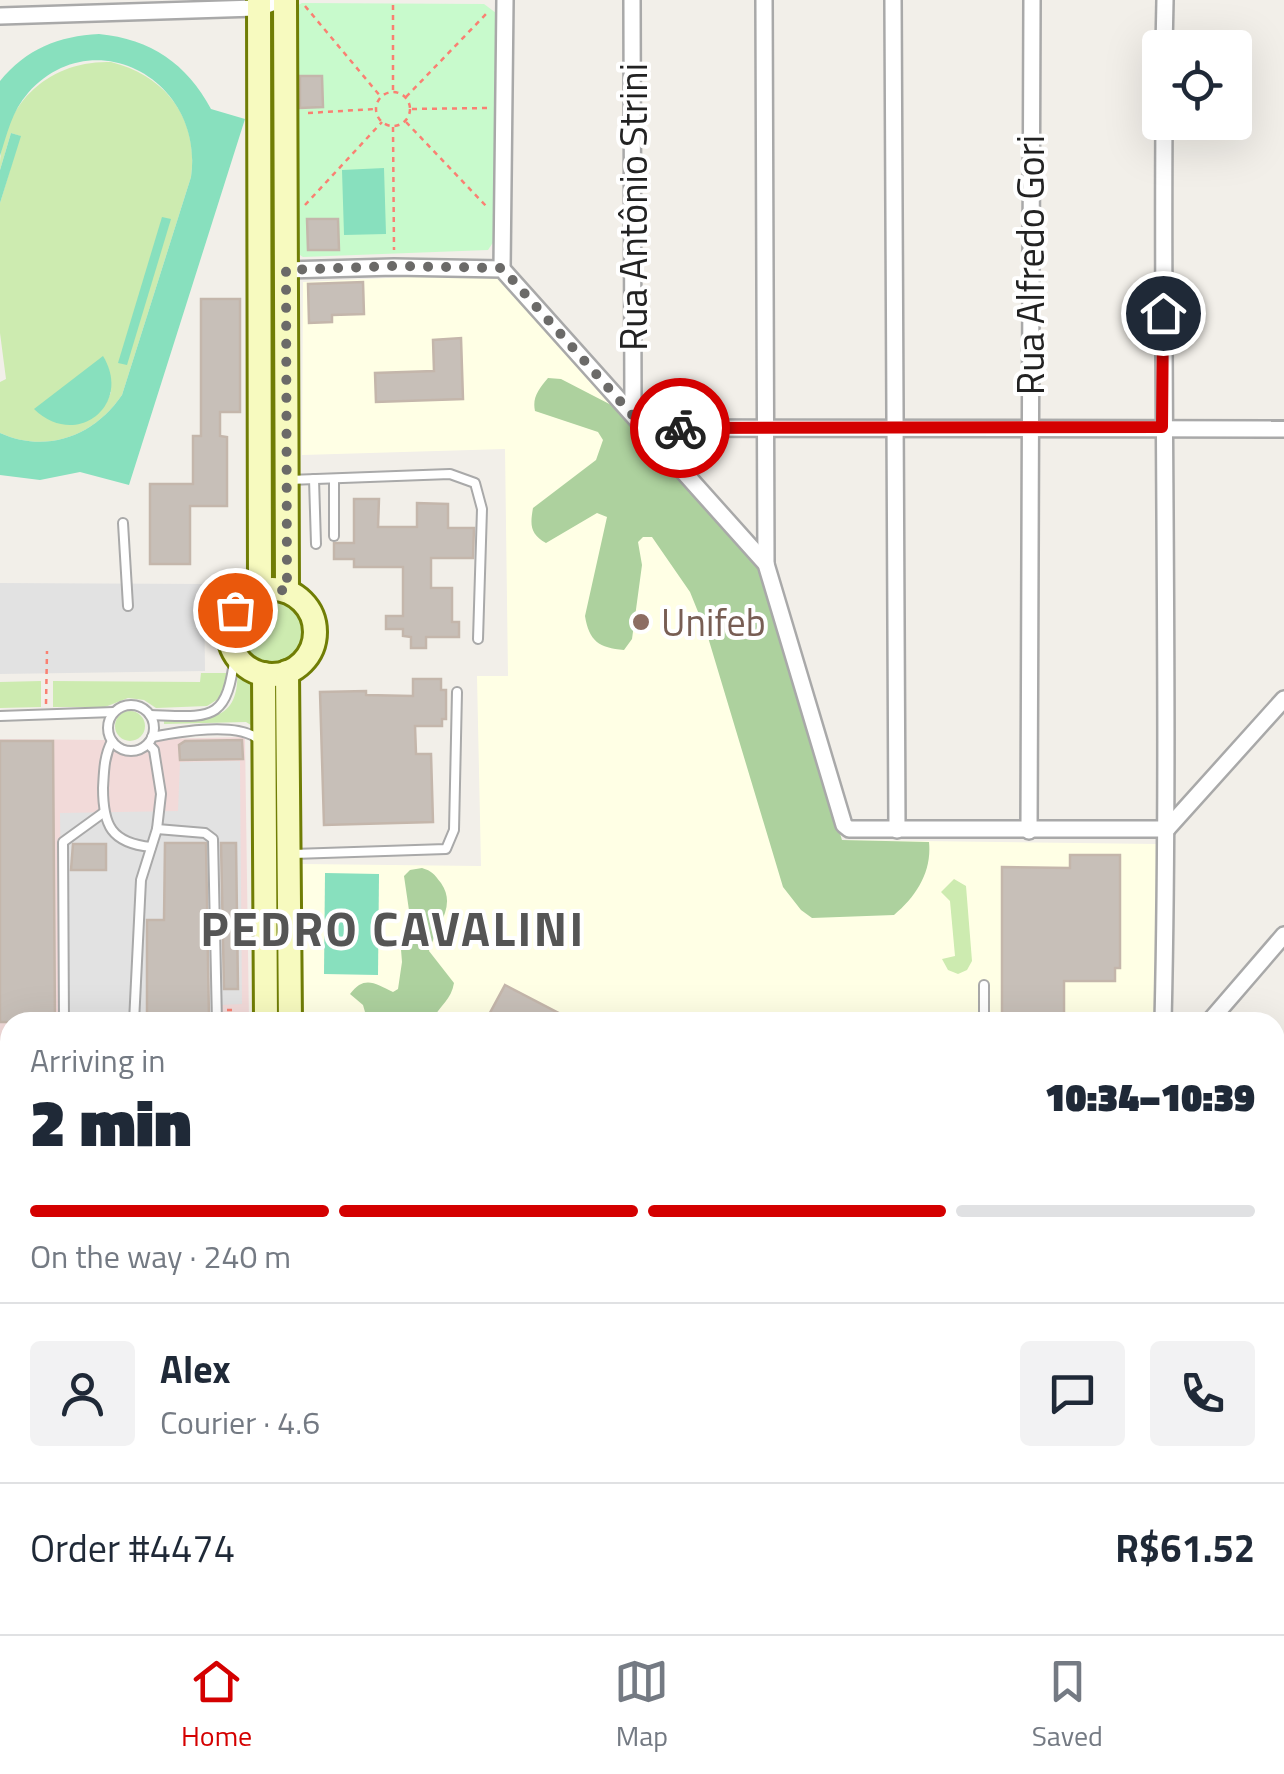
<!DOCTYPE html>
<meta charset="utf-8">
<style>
:root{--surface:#fff;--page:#f2f2f3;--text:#1f2937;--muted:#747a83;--line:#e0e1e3;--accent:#d40000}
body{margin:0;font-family:"Titillium Web",sans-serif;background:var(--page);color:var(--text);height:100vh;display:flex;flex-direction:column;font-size:38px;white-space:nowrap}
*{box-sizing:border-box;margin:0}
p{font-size:32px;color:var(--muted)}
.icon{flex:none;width:55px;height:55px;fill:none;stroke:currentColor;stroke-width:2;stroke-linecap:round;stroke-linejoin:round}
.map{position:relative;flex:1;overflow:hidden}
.side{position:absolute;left:0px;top:1012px;width:1285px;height:622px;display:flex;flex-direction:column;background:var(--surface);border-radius:30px 30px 0 0;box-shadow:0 10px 40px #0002}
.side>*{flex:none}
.buttons{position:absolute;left:1142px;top:30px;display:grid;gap:20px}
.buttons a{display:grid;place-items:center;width:110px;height:110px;border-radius:10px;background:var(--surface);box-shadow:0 10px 40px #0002;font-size:50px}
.pin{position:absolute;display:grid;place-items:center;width:85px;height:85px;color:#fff;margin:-42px;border:5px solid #fff;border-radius:50%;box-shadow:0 2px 10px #0007}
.courier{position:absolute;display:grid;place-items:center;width:100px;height:100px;margin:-50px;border:8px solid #d40000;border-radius:50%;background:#fff;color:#222;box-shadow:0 2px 12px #0007}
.overview em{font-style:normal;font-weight:800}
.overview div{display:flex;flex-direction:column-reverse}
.overview{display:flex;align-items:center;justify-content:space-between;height:170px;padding:0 30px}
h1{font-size:65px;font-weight:800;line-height:75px}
.bar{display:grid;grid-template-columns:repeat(4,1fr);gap:15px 10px;align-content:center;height:120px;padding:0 30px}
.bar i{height:12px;border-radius:8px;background:var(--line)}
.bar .current{background:var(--accent)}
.bar p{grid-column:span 4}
.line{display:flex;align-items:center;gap:25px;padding:0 30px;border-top:2px solid var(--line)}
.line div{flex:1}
.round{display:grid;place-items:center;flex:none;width:105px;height:105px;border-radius:10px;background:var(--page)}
.dock{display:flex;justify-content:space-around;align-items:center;height:140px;border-top:2px solid var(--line);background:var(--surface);font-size:28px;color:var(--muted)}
.dock a{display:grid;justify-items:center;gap:5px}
.dock .current{color:var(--accent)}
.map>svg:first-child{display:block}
.commercial{fill:#f2dad9}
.education{fill:#ffffe5}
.grass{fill:#cdebb0;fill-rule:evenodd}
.forest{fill:#add19e}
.park{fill:#c8facc}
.pitch{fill:#88e0be}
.parking{fill:#e2e2e2}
.building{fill:#c7bfb8;stroke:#c4b6ab;stroke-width:2.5}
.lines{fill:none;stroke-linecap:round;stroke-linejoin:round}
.service-casing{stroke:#a9a9a9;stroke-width:12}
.minor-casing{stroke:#a9a9a9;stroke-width:20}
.secondary-casing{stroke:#707d05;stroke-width:28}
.path{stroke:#fa8072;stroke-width:2.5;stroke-dasharray:5 5;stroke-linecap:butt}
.service{stroke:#fff;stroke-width:8}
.minor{stroke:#fff;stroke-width:15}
.secondary{stroke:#f7fabf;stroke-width:22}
.done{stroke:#6b6a68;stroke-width:10;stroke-dasharray:0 18}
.route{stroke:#d40000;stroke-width:12}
.education-dot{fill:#8d6e63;stroke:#fff;stroke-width:4}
.labels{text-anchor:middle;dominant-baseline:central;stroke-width:8;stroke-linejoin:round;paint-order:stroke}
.street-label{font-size:38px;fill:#222;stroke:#fff}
.education-label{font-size:38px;fill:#785e54;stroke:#fff;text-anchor:start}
.district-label{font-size:48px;font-weight:bold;letter-spacing:2.5px;fill:#555;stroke:#fff}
</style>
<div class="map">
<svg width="1284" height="1634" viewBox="0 0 1284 1634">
<rect width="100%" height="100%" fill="#f2efe9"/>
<polygon class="commercial" points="245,737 249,1022 10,1022 10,1332 0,1328 0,739 104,740 126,752 139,751 158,739"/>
<g class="education">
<polygon points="493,273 619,409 759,569 842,840 1157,844 1154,1022 304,1022 302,864 481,866 477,676 508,676 505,449 302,455 303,282"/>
<polygon points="1275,1178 1284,1182 1284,1634 583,1634 566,1625 1275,1625"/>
</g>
<g class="grass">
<path d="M 111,62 C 167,76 199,120 191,177 L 122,395 C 94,436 47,454 0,433 L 0,382 L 6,379 L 0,333 L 0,203 L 20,136 L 11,133 L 0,170 C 0,105 48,60 111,62 ZM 111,392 C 99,427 61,433 35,409 Z"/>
<circle cx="273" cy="632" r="33"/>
<path d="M 237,668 L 257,676 L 257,729 L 246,722 L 164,724 L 164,721 C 207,720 241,723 237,668 Z"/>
<polygon points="201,673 226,673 226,690 223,696 207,706 156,708 144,700 128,698 105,707 53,707 53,681 200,682"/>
<polygon points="41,681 41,707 0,708 0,682"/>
<circle cx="130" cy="726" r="15"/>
<polygon points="954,879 966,886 972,961 967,970 958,974 948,970 942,959 955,956 950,901 941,892"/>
</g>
<g class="forest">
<path d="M 548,378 L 561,379 L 619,409 L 759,569 L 842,840 L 929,842 C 932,871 917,896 894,915 L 812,918 L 801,910 L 783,887 L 707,634 L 690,592 L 652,537 L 643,537 L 638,542 L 642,565 L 632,639 L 624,650 C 599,648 589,641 585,616 L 607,517 L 597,513 L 546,543 C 530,534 530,525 533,508 L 596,460 L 603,440 L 598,432 L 535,411 C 532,397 539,389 548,378 Z"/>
<path d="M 422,868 C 432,871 434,874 441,883 C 457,906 437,925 429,951 L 454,983 C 451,1001 438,1007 431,1022 L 381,1022 L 367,1019 L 363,1005 L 350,994 C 364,975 375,983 393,992 L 398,989 L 402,962 L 400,937 L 411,924 L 404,876 L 410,870 Z"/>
<polygon points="1275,1178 1284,1182 1284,1541 1275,1536"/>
</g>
<polygon class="park" points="302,3 484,4 496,13 496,238 488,250 303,257 294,251 293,8"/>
<g class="pitch">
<path d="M 99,34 C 151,39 187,64 211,109 L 245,119 L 129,485 L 80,472 L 40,480 L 0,475 L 0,433 C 47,454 94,436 122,395 L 191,177 C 205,81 94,19 28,93 C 12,111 7,134 0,156 L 0,81 C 26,49 59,36 99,34 Z"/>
<polygon points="11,133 21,136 0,203 0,170"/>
<polygon points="384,168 386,234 344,235 342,170"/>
<polygon points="162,217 171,219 127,365 118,363"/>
<path d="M 103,356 C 133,405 76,450 34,409 Z"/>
<polygon points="325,873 379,874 378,975 324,974"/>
</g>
<g class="parking">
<polygon points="0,583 204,584 205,671 0,674"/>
<polygon points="240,761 242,1004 221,1005 221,1022 63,1022 60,813 178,811 180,762"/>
</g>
<g class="building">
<polygon points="300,76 322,76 323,107 300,108"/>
<polygon points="307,219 338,219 339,250 308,250"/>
<polygon points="363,282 364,314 332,315 332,322 309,323 308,284"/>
<polygon points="201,299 240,299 240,412 220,412 220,436 227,437 227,506 190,506 190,564 150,564 150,484 193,484 193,436 201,436"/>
<polygon points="461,338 463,399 376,402 375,373 434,371 433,340"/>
<polygon points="354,499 379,499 378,527 417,527 417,503 448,504 448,528 474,528 473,558 431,558 431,588 452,588 452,622 459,622 459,637 426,637 426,648 411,648 411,637 403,636 403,629 386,629 386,616 403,616 403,567 354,567 354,559 334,559 334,543 354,543"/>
<polygon points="413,679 441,679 441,690 446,690 446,719 442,719 442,726 415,726 416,754 431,754 433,822 324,825 320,692 366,691 366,695 413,696"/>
<polygon points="242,740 243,759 180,760 179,745 185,741"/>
<polygon points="0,741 53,741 55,1022 0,1022"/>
<polygon points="165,843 206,843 209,1019 147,1019 147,920 164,920"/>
<polygon points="221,843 236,843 238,989 224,989"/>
<polygon points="73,844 106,844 106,870 71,870"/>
<polygon points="1070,855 1120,855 1120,968 1115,968 1115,981 1064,981 1064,1022 1035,1022 1035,1016 1002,1016 1002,867 1070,868"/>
<polygon points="505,985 576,1022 485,1022"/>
</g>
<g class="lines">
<defs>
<g id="service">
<polyline points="314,479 316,544"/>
<polyline points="289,480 450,474 475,483 482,509 478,639"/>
<polyline points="123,523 128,606"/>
<polyline points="334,536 334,479"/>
<circle cx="131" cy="728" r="23"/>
<path d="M 150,715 C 212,717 227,723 235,654"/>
<polyline points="0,716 114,712"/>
<path d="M 152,737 C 177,732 239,721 259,740"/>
<path d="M 112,741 C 104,756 104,771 103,788 C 103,825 111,843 151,847"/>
<polyline points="157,829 205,833 213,839 217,1022"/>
<polyline points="293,854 446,849 454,830 457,692"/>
<polyline points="984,985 984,1022"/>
<polyline points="64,1022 63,842 103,813"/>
<polyline points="134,1022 141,880 157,829 161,794 154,750 148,744"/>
<polyline points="1024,1625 1030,1634"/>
<polyline points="1149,1634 1153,1625"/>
</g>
<g id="minor">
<polyline points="632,0 633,414"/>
<polyline points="764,0 766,564"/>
<polyline points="893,0 897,830"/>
<polyline points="0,16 259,8 280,0"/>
<polyline points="1164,48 1165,0"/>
<polyline points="502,269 505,0"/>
<polyline points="286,270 394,267 502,269 766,564 844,825 849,829 1167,829"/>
<polyline points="644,428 1284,429"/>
<polyline points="1167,829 1284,699"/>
<polyline points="1029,831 1032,0"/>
<path d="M 1163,1022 C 1170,723 1162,423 1164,122"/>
<polyline points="1209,1022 1284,935"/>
<polyline points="1275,1159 1284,1163"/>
<polyline points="250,1625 251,1634"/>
<polyline points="335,1634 336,1625"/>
</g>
<g id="secondary">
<polyline points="259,0 260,591"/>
<polyline points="285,0 287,591"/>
<circle cx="272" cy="632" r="43"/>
<polyline points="287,672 290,1022"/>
<polyline points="264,674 266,1022"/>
<polyline points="0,1345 10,1350"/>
<polyline points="0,1389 10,1371"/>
<polyline points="0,1406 10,1421"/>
<polyline points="486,1625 504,1634"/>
<polyline points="542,1625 560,1634"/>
</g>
</defs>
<use href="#service" class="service-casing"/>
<use href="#minor" class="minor-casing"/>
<use href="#secondary" class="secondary-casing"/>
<g class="path">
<polyline points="305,6 381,97"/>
<polyline points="393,90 393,0"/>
<circle cx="393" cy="109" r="17"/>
<polyline points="406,97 488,12"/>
<polyline points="412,109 489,108"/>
<polyline points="308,113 375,109"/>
<polyline points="406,122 487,207"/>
<polyline points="393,127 394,250"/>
<polyline points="305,205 382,122"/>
<polyline points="46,704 47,651"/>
<polyline points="227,1010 233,1010 233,1022"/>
</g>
<use href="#service" class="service"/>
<use href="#minor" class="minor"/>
<use href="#secondary" class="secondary"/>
</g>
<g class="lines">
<path class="done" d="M 235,610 C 249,592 264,587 287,591 L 286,270 L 394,266 L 502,268 L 644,428 L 680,428"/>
<polyline class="route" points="680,428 1162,427 1163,313"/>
</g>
<circle class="education-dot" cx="641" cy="622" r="10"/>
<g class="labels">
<g class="street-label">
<text transform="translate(633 207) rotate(-90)">Rua Antônio Strini</text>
<text transform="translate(1030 265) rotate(-90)">Rua Alfredo Gori</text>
</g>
<g class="education-label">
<text x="661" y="622">Unifeb</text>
</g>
<g class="district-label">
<text x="393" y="928">PEDRO CAVALINI</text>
</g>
</g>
</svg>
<div class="buttons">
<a><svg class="icon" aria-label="locate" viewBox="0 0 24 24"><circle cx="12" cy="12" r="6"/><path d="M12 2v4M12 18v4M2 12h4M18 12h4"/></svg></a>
</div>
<div class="pin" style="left:235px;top:610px;background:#ea580c"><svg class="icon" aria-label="bag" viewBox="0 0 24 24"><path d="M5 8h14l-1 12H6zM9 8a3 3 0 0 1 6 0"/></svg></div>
<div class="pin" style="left:1163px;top:313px;background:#1f2937"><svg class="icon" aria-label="home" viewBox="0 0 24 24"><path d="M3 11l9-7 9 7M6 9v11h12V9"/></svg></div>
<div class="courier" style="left:680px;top:428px"><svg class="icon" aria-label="bike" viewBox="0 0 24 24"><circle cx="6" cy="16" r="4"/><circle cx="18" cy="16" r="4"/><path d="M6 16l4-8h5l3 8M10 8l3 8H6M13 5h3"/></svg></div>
<section class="side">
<div class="overview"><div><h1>2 min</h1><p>Arriving in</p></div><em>10:34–10:39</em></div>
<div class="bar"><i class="current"></i><i class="current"></i><i class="current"></i><i></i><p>On the way · 240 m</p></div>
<div class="line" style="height:180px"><a class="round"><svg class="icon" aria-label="person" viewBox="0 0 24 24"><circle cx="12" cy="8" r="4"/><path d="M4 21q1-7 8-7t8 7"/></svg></a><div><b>Alex</b><p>Courier · 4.6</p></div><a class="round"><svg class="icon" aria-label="chat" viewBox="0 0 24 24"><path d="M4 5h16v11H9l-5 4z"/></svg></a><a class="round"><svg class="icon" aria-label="phone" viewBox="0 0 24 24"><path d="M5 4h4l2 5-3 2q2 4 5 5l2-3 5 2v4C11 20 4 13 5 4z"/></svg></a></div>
<div class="line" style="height:130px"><div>Order #4474</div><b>R$61.52</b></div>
</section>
</div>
<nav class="dock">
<a class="current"><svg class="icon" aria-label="home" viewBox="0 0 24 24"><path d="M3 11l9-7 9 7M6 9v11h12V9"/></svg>Home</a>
<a><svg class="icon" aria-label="map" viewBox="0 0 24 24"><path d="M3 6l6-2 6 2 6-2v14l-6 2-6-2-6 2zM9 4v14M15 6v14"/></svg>Map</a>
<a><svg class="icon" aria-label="saved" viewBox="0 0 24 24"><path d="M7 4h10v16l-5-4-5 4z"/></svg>Saved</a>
</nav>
